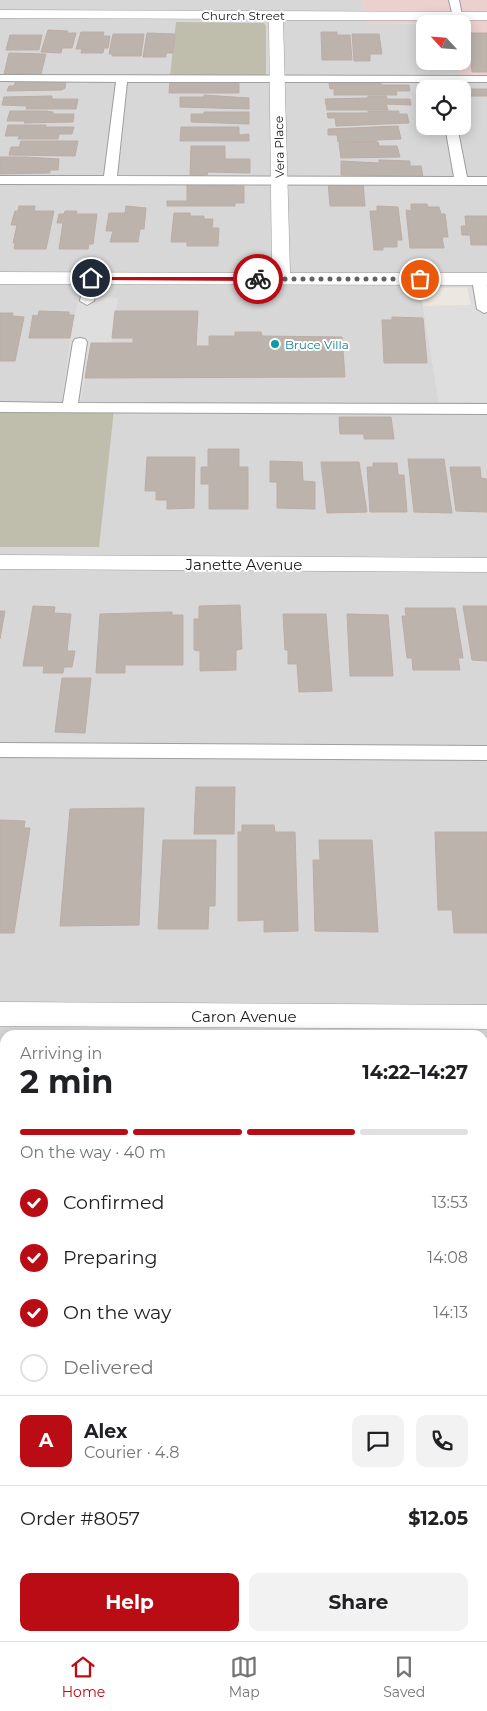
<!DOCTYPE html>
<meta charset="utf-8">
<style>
:root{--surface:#fff;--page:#f2f2f2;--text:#202124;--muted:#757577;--line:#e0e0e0;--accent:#b90c14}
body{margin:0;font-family:Montserrat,sans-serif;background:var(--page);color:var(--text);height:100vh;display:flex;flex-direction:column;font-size:19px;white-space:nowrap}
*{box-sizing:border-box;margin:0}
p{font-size:16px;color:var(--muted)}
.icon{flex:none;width:28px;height:28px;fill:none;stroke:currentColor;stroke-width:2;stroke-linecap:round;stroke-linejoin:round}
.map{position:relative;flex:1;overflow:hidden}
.drawer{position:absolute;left:0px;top:1030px;width:488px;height:611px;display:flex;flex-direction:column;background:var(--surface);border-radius:15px 15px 0 0;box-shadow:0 2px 12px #0003}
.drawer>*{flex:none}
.needle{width:32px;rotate:296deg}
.fabs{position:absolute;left:416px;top:15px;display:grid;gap:10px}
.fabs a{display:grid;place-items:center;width:55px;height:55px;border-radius:10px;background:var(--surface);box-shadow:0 2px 12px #0003;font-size:25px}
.pin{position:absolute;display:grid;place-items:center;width:42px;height:42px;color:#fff;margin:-21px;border:2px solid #fff;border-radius:50%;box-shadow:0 1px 5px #0007}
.courier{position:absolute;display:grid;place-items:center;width:50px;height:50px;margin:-25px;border:4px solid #b90c14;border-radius:50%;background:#fff;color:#222;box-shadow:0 1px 6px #0007}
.head em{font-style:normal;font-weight:700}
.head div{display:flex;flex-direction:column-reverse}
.head{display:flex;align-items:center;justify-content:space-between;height:85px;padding:0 20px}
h1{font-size:32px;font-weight:700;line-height:38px}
.bar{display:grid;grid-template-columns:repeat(4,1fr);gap:8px 5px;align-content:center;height:60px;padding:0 20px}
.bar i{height:6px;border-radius:4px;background:var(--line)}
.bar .selected{background:var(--accent)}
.bar p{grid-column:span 4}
.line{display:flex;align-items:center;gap:12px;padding:0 20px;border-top:1px solid var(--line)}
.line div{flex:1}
.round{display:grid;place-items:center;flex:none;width:52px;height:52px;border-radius:10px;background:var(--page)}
ol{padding:0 20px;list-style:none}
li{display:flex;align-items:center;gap:15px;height:55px}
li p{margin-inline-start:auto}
li .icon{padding:5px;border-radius:50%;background:var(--accent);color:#fff;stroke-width:4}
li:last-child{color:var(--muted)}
li i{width:28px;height:28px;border:2px solid var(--line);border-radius:50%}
.action{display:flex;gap:10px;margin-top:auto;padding:10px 20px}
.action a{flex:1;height:58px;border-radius:10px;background:var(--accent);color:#fff;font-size:20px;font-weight:700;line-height:58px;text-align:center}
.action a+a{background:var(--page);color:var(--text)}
.menu{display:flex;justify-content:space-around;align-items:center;height:70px;border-top:1px solid var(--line);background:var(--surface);font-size:14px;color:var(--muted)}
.menu a{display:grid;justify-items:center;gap:2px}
.menu .selected{color:var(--accent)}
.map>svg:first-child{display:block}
.residential{fill:#d8d7d7;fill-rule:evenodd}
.commercial{fill:#ecd0d0}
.industrial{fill:#e4d3e2}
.construction{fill:#bfbead}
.parking{fill:#dedede}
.building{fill:#bcb3ad;stroke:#bcada4}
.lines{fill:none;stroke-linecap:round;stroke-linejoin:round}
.lane-casing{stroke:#9e9e9e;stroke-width:2}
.street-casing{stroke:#9e9e9e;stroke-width:1}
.lane{fill:#fff;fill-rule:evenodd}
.street{fill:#fff;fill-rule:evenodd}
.route{fill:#b90c14}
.done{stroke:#64625f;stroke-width:5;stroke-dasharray:0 9}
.culture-dot{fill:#0f9aa8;stroke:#fff;stroke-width:2}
.labels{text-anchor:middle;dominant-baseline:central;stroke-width:4;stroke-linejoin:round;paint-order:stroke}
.far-street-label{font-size:12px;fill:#1a1a1a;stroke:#fff}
.far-culture-label{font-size:12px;fill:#0d838f;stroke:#fff;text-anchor:start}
.street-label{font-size:15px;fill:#1a1a1a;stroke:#fff}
</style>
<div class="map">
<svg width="487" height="1641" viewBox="0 0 487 1641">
<rect width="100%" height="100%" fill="#ece7e0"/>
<path class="residential" d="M 0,0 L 362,0 L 367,23 L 447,24 L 425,24 L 425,61 L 458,61 L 461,78 L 487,79 L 487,287 L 420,288 L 439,402 L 487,402 L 487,1444 L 482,1444 L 482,1035 L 5,1035 L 5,1442 L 0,1442 ZM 425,89 L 462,89 L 462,126 L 425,126 Z"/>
<polygon class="commercial" points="362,0 487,0 487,79 460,78 458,61 462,61 462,24 366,23"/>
<polygon class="industrial" points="0,1442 5,1442 5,1636 482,1636 482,1444 487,1444 487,1641 0,1641"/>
<g class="construction">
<polygon points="176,22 264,23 266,26 266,75 170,76"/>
<polygon points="0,410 114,410 99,547 0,547"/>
</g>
<g class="parking">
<polygon points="467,287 487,287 487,402 439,402 423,306 471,305"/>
<polygon points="76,288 102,288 99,297 118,298 111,343 91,343 81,401 62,400 70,338 79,297"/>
</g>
<g class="building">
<polygon points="48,30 68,31 67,33 76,33 72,48 62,48 61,53 41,52"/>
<polygon points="81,32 104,32 103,36 110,36 108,48 104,48 103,53 81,53 82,49 76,49"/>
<polygon points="321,32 337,32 337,35 350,35 352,60 322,60"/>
<polygon points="147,33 175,34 173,53 166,53 166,57 143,57"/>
<polygon points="462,33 487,33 487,72 472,72 470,52 462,52"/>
<polygon points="113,34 144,34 141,56 112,56 113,54 109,54"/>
<polygon points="352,34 379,34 382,54 370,54 370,61 354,61"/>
<polygon points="10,35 42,35 39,50 6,50"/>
<polygon points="9,53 46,54 41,74 4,74"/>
<polygon points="16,80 66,80 65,88 62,90 7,91 9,86 14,86"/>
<polygon points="170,81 239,81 239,93 169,93"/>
<polygon points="329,83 381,83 381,85 409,85 410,91 396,91 397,95 334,95 334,89 330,89"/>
<polygon points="448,86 466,86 467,89 487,89 487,96 462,96 462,89 448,89"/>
<polygon points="204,95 249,98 249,109 180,107 180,97 204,97"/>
<polygon points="52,96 52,99 78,99 76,109 26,109 27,106 2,105 4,97"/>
<polygon points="368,96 386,96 387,99 410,99 411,105 386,104 388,110 327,110 325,99 368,98"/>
<polygon points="10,111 46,111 53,112 53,114 74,114 73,122 24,123 25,121 7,121"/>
<polygon points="368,111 399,111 399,114 407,114 409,123 336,126 335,118 328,118 327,113 368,113"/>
<polygon points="204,112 249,112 249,124 191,122 191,114 204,114"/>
<polygon points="8,125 46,125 45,127 74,127 72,134 59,134 58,139 18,139 19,136 5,136"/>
<polygon points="398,126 401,139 376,140 376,142 338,142 337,135 328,135 328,129"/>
<polygon points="181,127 239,127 239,135 249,134 249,141 180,141"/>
<polygon points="21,141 78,141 75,156 9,155 11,147 19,147"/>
<polygon points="378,142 379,146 397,146 400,157 341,158 339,143"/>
<polygon points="191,146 225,146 225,159 250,159 250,173 208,172 207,175 190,175"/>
<polygon points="0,157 26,157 59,159 58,170 50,170 50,173 0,174"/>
<polygon points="379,160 410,161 410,166 421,166 423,176 341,175 341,161 379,163"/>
<polygon points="328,182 363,182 365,206 330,206"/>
<polygon points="187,183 235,183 235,186 244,186 244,203 235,203 235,206 167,206 167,201 187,201"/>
<polygon points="411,204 427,204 428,207 439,207 441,214 445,214 448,237 442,237 444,248 410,248 406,210 411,211"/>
<polygon points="19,206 35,206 34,211 54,211 46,249 14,249 15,243 13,243 17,225 11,225 15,211 18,211"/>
<polygon points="126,206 146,208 144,229 140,229 138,242 110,242 113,231 106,231 109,213 125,213"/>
<polygon points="377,206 398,207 402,240 397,240 397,247 383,247 383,250 374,250 370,211 377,211"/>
<polygon points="65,211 77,211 76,214 97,214 93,244 89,244 88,249 59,249 63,223 57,223 59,214 64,214"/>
<polygon points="174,213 190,213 190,216 204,216 204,219 213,219 212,228 219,228 218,246 187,246 187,242 171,242"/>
<polygon points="465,216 487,216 487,245 471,245 470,235 462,235 461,226 466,226"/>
<polygon points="39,311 69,312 69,315 74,315 70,338 29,338 33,315 38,316"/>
<polygon points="115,311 198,311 196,346 209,346 209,336 235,336 235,332 261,332 262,336 342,337 345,377 85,378 91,343 133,343 133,338 112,338"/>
<polygon points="0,313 13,313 12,316 24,317 15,361 0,361"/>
<polygon points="392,317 423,318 427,363 384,363 382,320 392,320"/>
<polygon points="339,417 391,417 394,439 364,439 364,434 340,434"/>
<polygon points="208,449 239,449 239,467 248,467 248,509 209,509 209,484 201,484 201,467 208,467"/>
<polygon points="147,457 195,457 194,508 167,509 167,500 156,500 156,491 145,491"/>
<polygon points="408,459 444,459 452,513 414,512"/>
<polygon points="270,461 302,462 303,481 315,482 315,509 277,508 277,482 270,482"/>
<polygon points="321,462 359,462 367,512 327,513"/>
<polygon points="373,463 397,463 398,475 404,475 407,512 370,512 367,467 373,467"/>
<polygon points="450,467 480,467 481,478 487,479 487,512 456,511"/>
<polygon points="240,605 242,649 236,650 236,670 200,671 200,651 194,650 194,619 199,619 199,606"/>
<polygon points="33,606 55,607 54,613 71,614 67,651 75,651 72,667 64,667 63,673 43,673 44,666 23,666"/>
<polygon points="463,606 487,606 487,661 472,660"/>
<polygon points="405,608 455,608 463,658 458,658 460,670 413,670 412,658 407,658 402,616 406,616"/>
<polygon points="0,611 5,611 0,639"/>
<polygon points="172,612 172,615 183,615 183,665 125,665 125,673 96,673 100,614"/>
<polygon points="283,614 326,614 332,691 299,692 297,664 288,664 288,650 285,650"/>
<polygon points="347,614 388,615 393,676 350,676"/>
<polygon points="62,678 91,678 85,733 55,732"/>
<polygon points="196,787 235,787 234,834 194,834"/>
<polygon points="144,808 139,925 60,926 70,809"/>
<polygon points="0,820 25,821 24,828 30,828 14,933 0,933"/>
<polygon points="242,825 274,825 275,832 295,832 298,931 264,932 264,920 238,921 238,832 242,832"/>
<polygon points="435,832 487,832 487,933 454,933 452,910 438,910"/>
<polygon points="163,840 216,840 215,906 209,906 208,929 158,929"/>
<polygon points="319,840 372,840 378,932 315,931 313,860 320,860"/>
<polygon points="0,1099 5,1099 5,1176 0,1208"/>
<polygon points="482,1109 487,1110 487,1188 482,1188"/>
</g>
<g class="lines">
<defs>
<g id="lane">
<polygon points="449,0 459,0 462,15 461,17 453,17"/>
<polygon points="0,75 487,76 487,82 127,82 117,176 454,177 445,126 457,126 467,177 487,177 487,185 0,184 0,176 104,176 116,82 0,81"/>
<polygon points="91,274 98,278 94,301 87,305 80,301 84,278"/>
<polygon points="479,275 484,276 487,286 487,312 484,313 477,309 472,279"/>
<polygon points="80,338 85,339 87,342 78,403 487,404 487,414 0,412 0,402 63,403 73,342 75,339"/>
<polygon points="0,743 487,746 487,760 0,757"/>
<rect x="0" y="1422" width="5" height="26"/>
<rect x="482" y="1426" width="5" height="26"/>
</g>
<g id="street">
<polygon points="0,10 487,12 487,20 283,20 290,273 487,273 487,285 0,284 0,272 272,273 269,19 0,18"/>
<polygon points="0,555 487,558 487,572 0,569"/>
<polygon points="0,1002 487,1005 487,1029 0,1026"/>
</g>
</defs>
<use href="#lane" class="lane-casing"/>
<use href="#street" class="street-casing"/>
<use href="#lane" class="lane"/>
<use href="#street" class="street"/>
</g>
<polygon class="route" points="89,277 258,277 260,279 258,281 91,280"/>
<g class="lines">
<polyline class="done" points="258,279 420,279"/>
</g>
<circle class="culture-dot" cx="275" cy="344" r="5"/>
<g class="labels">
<g class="far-street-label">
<text x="243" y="15">Church Street</text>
<text transform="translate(279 147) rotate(-91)">Vera Place</text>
</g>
<g class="far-culture-label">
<text x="285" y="344">Bruce Villa</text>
</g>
<g class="street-label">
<text x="244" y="564">Janette Avenue</text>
<text x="244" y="1016">Caron Avenue</text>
</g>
</g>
</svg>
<div class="fabs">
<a><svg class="needle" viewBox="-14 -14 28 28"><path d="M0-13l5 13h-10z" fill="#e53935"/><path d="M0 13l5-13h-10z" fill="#757577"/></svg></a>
<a><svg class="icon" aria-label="locate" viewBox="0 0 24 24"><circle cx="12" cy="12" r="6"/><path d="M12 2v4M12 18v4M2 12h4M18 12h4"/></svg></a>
</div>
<div class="pin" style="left:420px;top:279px;background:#ea580c"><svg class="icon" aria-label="bag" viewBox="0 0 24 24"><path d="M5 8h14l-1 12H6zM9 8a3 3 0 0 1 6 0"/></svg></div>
<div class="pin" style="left:91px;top:278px;background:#1f2937"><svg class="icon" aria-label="home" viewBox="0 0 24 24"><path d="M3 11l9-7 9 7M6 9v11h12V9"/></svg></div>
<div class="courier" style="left:258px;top:279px"><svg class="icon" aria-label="bike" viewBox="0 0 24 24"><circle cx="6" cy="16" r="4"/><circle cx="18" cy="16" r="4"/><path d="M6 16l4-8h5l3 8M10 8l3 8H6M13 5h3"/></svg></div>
<section class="drawer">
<div class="head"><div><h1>2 min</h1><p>Arriving in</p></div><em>14:22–14:27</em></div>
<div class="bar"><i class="selected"></i><i class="selected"></i><i class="selected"></i><i></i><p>On the way · 40 m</p></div>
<ol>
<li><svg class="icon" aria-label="check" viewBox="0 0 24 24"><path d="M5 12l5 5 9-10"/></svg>Confirmed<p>13:53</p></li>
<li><svg class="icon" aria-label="check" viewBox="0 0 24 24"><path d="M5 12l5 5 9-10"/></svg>Preparing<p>14:08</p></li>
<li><svg class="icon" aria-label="check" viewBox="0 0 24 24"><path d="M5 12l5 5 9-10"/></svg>On the way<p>14:13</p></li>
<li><i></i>Delivered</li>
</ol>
<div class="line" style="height:90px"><b class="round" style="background:var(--accent);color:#fff">A</b><div><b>Alex</b><p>Courier · 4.8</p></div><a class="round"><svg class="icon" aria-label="chat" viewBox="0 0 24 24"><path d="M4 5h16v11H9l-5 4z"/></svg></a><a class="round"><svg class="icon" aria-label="phone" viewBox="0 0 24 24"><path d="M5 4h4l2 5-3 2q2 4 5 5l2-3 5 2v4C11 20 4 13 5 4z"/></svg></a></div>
<div class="line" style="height:65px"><div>Order #8057</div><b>$12.05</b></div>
<div class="action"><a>Help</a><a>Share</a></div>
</section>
</div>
<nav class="menu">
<a class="selected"><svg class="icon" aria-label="home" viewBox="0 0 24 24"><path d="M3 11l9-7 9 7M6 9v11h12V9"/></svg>Home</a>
<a><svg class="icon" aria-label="map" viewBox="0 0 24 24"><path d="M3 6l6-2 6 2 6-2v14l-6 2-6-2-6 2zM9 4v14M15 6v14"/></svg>Map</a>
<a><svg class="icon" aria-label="saved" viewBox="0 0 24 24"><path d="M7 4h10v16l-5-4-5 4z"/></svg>Saved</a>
</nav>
